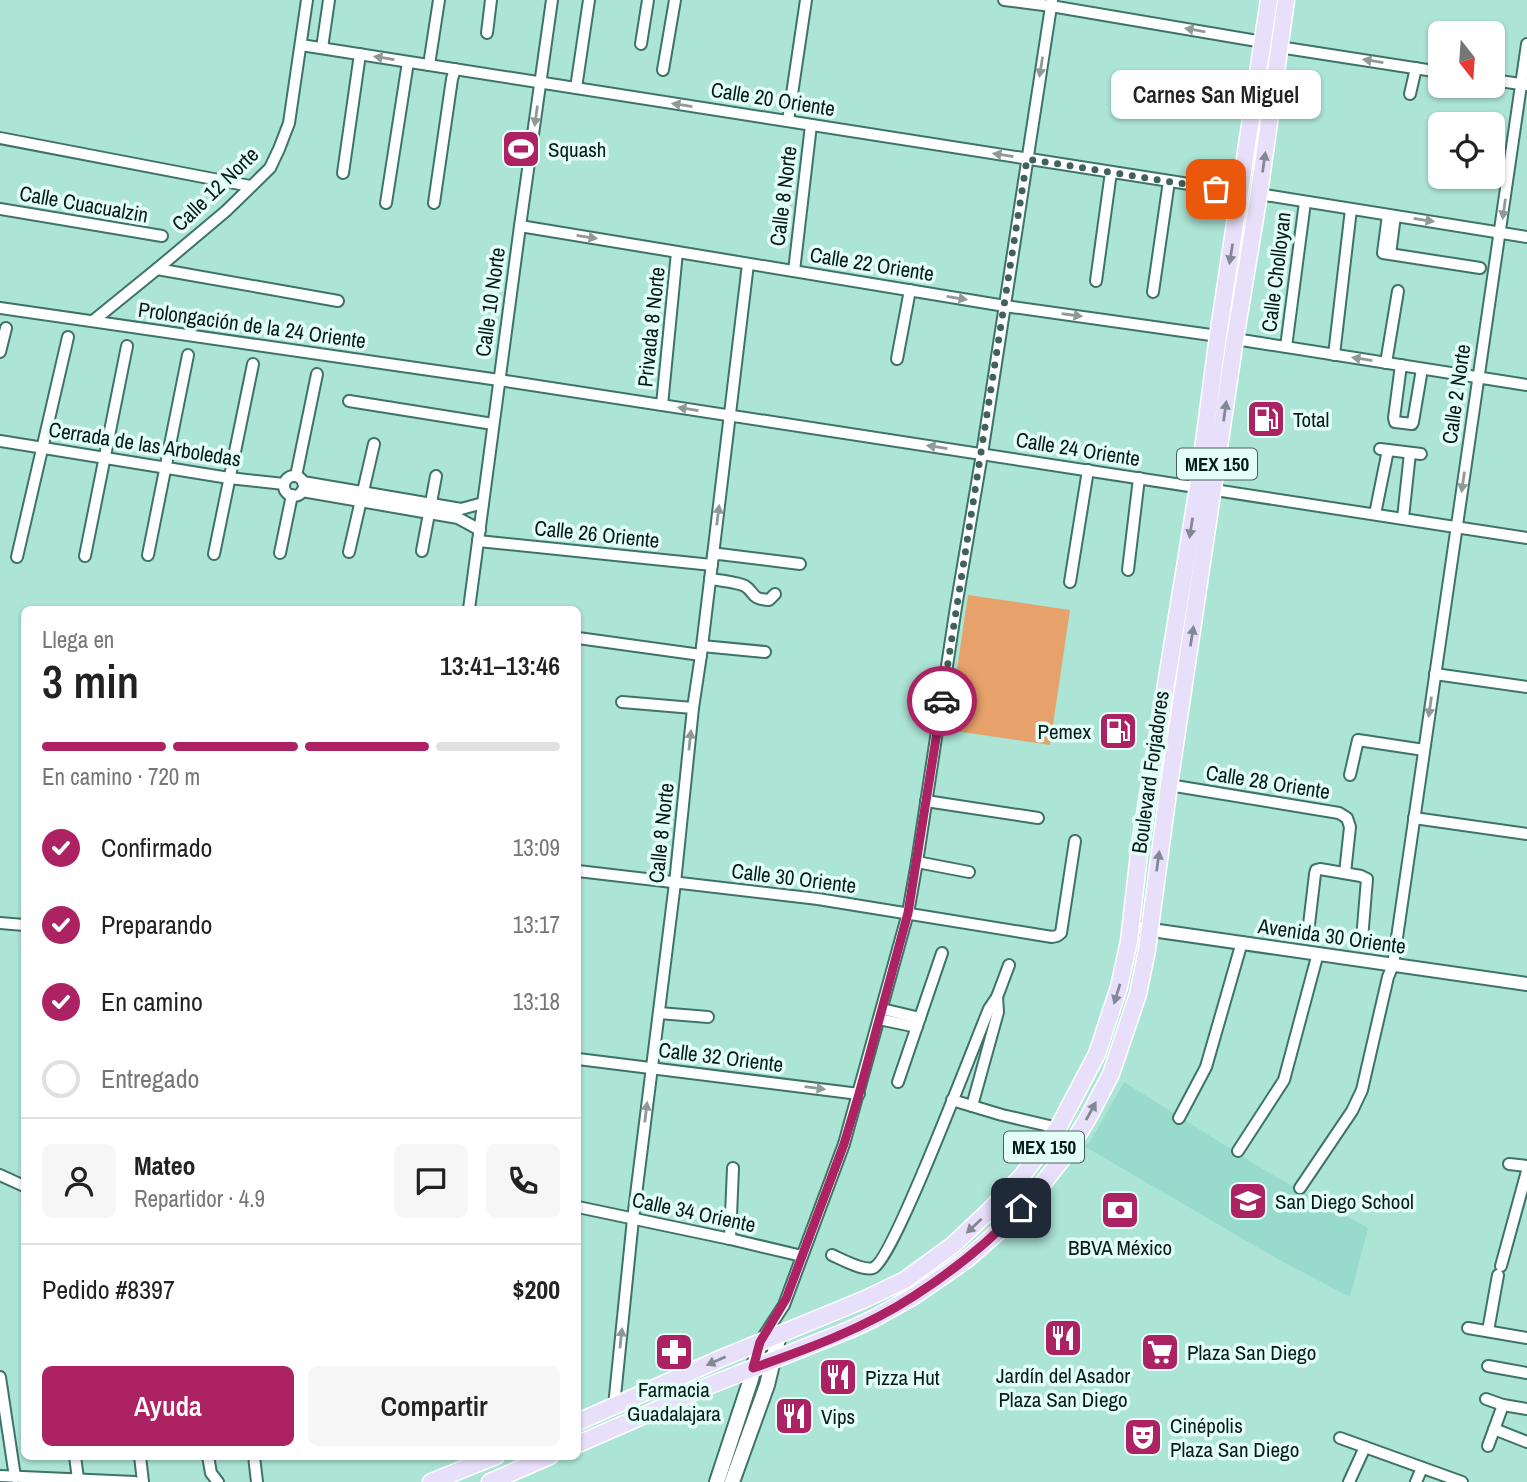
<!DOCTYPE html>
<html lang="es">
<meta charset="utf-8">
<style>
:root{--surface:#fff;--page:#f6f6f6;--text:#222;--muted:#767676;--line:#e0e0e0;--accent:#ac2263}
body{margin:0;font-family:"Archivo Narrow",sans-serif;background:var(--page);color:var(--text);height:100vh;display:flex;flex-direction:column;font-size:26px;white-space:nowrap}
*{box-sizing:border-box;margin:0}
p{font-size:23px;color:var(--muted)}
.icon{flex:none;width:38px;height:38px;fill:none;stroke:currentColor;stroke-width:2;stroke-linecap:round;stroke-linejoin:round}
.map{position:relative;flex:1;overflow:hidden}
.panel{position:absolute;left:21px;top:606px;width:560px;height:854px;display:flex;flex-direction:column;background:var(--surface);border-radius:10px;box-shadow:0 2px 5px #0004}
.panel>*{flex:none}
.needle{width:46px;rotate:163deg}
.fabs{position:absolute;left:1428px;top:21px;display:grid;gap:14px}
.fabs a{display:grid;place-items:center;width:77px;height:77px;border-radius:10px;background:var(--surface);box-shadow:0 2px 5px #0004;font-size:35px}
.pin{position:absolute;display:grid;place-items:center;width:60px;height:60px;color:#fff;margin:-30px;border-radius:14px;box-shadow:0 4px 10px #0006}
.courier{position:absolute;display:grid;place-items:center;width:70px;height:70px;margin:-35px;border:5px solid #ac2263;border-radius:50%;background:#fff;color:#222;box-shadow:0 2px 9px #0007}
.bubble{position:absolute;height:49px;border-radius:10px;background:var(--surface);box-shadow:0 2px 5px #0004;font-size:23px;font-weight:600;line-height:49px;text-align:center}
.headline em{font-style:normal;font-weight:600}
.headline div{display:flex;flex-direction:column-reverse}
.headline{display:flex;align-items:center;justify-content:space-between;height:119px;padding:0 21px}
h1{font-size:46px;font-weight:600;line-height:52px}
.bar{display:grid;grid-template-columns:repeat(4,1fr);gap:10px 7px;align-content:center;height:84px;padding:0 21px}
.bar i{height:9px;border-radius:5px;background:var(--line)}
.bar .active{background:var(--accent)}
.bar p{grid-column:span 4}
.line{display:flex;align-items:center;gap:18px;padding:0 21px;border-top:2px solid var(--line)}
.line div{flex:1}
.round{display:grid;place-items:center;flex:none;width:74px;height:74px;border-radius:10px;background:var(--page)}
ol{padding:0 21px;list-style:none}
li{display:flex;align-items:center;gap:21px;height:77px}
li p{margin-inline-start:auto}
li .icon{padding:7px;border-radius:50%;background:var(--accent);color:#fff;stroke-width:4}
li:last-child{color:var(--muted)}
li i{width:38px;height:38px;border:4px solid var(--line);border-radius:50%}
.button{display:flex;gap:14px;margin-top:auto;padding:14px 21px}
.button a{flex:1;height:80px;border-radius:10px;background:var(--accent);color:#fff;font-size:28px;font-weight:600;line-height:80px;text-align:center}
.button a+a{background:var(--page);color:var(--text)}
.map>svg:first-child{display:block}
.built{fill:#98dacb}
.green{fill:#e7a26c}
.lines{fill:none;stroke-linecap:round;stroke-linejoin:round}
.minor-casing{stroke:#3e7368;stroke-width:14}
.tertiary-casing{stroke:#3e7368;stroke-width:16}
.secondary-casing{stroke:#3e7368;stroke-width:18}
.primary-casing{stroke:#fff;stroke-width:19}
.minor{stroke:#fff;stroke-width:10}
.tertiary{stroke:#fff;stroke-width:12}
.secondary{stroke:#fff;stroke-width:14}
.primary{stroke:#e8e0fa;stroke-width:16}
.oneway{fill:#8f9997}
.oneway2{fill:#828894}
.done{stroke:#40625a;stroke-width:7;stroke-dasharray:0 12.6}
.route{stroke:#ac2263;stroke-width:9}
.labels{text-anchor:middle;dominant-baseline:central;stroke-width:7;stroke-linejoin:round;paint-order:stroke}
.shield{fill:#e3fef7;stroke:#48605b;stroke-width:2}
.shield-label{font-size:19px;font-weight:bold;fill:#061c18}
.street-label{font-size:21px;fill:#061c18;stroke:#e3fef7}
.poi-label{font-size:21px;fill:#061c18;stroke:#e3fef7;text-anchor:start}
</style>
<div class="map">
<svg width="1527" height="1482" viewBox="0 0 1527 1482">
<rect width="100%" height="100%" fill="#ace4d6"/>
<polygon class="built" points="1124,1082 1269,1173 1368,1228 1350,1297 1276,1258 1084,1146 1090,1142"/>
<polygon class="green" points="968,595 1070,610 1050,745 948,730"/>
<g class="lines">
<defs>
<g id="minor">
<polyline points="1004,0 1051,6 1263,42"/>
<polyline points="487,33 491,0"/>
<polyline points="641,44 648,0"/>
<polyline points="301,45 1240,192"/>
<polyline points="1279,47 1440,72"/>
<polyline points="322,48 329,0"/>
<polyline points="429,65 439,0"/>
<polyline points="663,70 675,0"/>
<polyline points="1493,80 1527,85"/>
<polyline points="576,88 589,0"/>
<polyline points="1410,94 1416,68"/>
<polyline points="788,121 806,0"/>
<polyline points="0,138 250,186"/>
<polyline points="343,173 360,54"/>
<polyline points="1259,194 1527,237"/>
<polyline points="386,203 408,62"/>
<polyline points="434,203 452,79 455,69"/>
<polyline points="0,209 162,236"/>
<polyline points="1388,215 1383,253 1480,268"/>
<polyline points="520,226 1005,306 1218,336"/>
<polyline points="1390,254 1395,216"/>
<polyline points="157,269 338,301"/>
<polyline points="794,271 811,125"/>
<polyline points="1096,281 1111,172"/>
<polyline points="1153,292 1169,181"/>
<polyline points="0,308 499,380 1527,538"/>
<polyline points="93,321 157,269 226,211 270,168 279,149 289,123 307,0"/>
<polyline points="1235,339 1527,385"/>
<polyline points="1286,347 1305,202"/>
<polyline points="0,352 6,328"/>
<polyline points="1334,355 1351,209"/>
<polyline points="897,359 910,290"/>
<polyline points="1386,363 1398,291"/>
<polyline points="1401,365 1394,418 1395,422 1412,424 1413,422 1422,369"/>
<polyline points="349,401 493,424"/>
<polyline points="662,405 677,252"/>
<polyline points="0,441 229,478 284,484"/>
<polyline points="1380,449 1421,454"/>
<polyline points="296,476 317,374"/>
<circle cx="294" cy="486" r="10"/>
<polyline points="303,482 461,509 483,503"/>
<polyline points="302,491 458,518 480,530"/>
<polyline points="1375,514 1388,450"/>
<polyline points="1403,518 1410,453"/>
<polyline points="478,541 712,565"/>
<polyline points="422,551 436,476"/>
<polyline points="349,552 374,444"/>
<polyline points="280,553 292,495"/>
<polyline points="214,554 253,364"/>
<polyline points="148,555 188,355"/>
<polyline points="713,555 719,554 800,564"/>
<polyline points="85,556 127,346"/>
<polyline points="17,557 68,337"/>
<polyline points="1128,570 1139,478"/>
<path d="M 710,579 C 718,580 739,583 745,586 C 756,593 750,599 769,600 L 775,594"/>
<polyline points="1070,582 1088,470"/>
<polyline points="469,609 520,226 552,0"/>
<polyline points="578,638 701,655"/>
<polyline points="702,646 765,652"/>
<polyline points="1435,674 1527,687"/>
<polyline points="622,702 693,708"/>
<polyline points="1350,775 1358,740 1424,750"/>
<polyline points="1169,785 1339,813 1347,818 1350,827 1345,873"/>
<polyline points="926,801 1038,818"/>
<polyline points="1414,818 1527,834"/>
<polyline points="917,862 969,872"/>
<polyline points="578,871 818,899 1052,937 1057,936 1061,933 1075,841"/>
<polyline points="0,923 24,925"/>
<polyline points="1308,933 1315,874 1316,870 1320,869 1361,876 1367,879 1362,939"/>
<polyline points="882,1009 920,1018"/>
<polyline points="659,1013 708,1017"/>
<polyline points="879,1019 917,1027"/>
<polyline points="578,1059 859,1094"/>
<polyline points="898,1082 942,953"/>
<polyline points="952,1100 1002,1115 1058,1128"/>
<polyline points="972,1106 998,1012 997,997"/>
<polyline points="1179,1118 1206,1067 1242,942"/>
<polyline points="1238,1151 1284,1080 1318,953"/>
<polyline points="1509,1164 1527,1166"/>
<polyline points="0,1175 24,1186"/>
<polyline points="1300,1188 1352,1111 1362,1090 1388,977 1393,965 1527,44"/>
<polyline points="578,1207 730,1239 802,1256"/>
<polyline points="730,1239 733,1168"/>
<path d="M 832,1255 C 841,1259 863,1271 873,1268 C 893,1261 975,1042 989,1009 L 997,997 L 1009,965"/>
<polyline points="1501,1266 1527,1171"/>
<polyline points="1468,1328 1527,1338"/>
<polyline points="1488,1331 1498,1275"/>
<polyline points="760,1342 784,1305 844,1144 908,913 917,862 956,607 982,454 1052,0"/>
<polyline points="1488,1366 1527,1373"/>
<polyline points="0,1377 15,1477"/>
<polyline points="1486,1399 1503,1405 1527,1409"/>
<polyline points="614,1406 633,1219 675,883 693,708 701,655 748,264"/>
<polyline points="1494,1429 1527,1442"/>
<polyline points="1340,1438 1462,1482"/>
<polyline points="1488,1446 1503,1405"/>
<polyline points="75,1456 78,1479"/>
<polyline points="140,1456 143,1482"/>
<polyline points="208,1456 211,1473 218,1482"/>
<polyline points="254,1456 257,1482"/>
<polyline points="0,1476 135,1482"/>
<polyline points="1349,1482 1365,1447"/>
<polyline points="1416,1482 1422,1468"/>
</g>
<polyline id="tertiary" points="1131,927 1527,984"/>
<g id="secondary">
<polyline points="717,1482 751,1379 760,1342"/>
<polyline points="732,1482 767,1385 779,1335"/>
</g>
<g id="primary">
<polyline points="578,1422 722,1358 863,1300 905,1280 953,1245 989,1211 1022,1176 1058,1128 1097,1054 1119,987 1129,941 1140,845 1198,487 1218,336 1269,0"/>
<polyline points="578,1444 663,1407 698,1390 849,1330 873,1319 914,1296 966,1260 999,1231 1036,1192 1066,1154 1088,1118 1111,1074 1138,994 1147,950 1169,785 1235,339 1259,194 1286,0"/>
<polyline points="431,1482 496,1456"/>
<polyline points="490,1482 550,1456"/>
</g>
</defs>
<use href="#minor" class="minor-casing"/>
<use href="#tertiary" class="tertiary-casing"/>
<use href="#secondary" class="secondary-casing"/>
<use href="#primary" class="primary-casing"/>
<use href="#minor" class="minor"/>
<use href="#tertiary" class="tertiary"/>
<use href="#secondary" class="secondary"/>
<use href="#primary" class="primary"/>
</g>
<defs><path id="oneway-solid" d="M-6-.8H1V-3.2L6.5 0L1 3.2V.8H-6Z" transform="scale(1.75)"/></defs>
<g class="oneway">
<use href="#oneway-solid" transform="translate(1195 30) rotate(-170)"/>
<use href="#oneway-solid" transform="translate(384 58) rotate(-171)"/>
<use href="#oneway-solid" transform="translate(1373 61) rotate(-171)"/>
<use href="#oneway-solid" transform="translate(1041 67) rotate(99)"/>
<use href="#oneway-solid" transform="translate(682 105) rotate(-171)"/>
<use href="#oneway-solid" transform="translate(536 116) rotate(98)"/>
<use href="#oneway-solid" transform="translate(1003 155) rotate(-171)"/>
<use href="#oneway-solid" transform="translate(1504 209) rotate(98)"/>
<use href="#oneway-solid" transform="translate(1424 220) rotate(9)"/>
<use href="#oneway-solid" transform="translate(587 237) rotate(9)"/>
<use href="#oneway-solid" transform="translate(957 298) rotate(9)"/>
<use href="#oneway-solid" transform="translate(1072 315) rotate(8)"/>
<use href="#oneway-solid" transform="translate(1362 359) rotate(-171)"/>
<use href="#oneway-solid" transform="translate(688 409) rotate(-171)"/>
<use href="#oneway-solid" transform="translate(937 447) rotate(-171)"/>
<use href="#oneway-solid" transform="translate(1463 482) rotate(98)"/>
<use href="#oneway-solid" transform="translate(718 515) rotate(-83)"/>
<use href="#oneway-solid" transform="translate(1430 707) rotate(98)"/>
<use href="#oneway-solid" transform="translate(690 740) rotate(-84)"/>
<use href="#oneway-solid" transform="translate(815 1088) rotate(7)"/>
<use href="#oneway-solid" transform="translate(646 1112) rotate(-83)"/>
<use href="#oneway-solid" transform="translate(621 1338) rotate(-84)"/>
</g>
<g class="oneway2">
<use href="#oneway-solid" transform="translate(1264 162) rotate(-82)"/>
<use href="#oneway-solid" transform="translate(1231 254) rotate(99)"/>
<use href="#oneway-solid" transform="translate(1225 411) rotate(-82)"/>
<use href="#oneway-solid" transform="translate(1191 528) rotate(99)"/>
<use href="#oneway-solid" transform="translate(1192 636) rotate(-81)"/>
<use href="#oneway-solid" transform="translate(1158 861) rotate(-82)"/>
<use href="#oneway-solid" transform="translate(1117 994) rotate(107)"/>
<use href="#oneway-solid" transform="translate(1091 1111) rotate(-61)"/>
<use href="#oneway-solid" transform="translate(974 1226) rotate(137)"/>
<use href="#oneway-solid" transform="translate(716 1361) rotate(156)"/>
</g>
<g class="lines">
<polyline class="done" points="942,701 1027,159 1216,189"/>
<path class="route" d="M 942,701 L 908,913 L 859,1094 L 844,1144 L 786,1299 L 760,1342 L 753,1368 C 808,1349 865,1328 914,1296 C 953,1271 989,1242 1021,1208"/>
</g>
<defs>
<symbol id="stadium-square" viewBox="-11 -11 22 22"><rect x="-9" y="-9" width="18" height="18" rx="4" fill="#ac2263" stroke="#e3fef7"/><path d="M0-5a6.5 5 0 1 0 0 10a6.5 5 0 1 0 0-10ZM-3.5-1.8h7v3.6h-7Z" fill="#fff"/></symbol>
<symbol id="fuel-square" viewBox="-11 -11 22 22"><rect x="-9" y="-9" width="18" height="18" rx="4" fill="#ac2263" stroke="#e3fef7"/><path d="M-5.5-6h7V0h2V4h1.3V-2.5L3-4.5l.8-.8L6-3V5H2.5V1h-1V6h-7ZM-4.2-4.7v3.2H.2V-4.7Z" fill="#fff"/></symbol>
<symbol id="school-square" viewBox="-11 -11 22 22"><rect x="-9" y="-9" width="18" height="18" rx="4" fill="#ac2263" stroke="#e3fef7"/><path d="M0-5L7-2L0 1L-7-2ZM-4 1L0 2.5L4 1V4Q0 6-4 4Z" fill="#fff"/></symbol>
<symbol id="bank-square" viewBox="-11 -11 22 22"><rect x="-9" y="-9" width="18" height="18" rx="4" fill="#ac2263" stroke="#e3fef7"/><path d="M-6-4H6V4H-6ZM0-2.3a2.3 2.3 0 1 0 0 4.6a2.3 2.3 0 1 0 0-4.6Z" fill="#fff"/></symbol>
<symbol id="restaurant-square" viewBox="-11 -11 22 22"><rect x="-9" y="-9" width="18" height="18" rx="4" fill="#ac2263" stroke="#e3fef7"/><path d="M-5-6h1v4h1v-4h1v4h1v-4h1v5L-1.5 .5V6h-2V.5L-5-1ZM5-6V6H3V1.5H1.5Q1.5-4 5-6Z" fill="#fff"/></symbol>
<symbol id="pharmacy-square" viewBox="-11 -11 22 22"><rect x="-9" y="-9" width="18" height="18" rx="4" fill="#ac2263" stroke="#e3fef7"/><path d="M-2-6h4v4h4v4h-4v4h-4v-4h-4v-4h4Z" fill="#fff"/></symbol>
<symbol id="supermarket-square" viewBox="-11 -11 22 22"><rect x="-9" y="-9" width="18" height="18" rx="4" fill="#ac2263" stroke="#e3fef7"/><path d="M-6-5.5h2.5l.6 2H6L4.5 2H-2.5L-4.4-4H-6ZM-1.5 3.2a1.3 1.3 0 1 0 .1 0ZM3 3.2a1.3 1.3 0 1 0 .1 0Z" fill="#fff"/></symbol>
<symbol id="theatre-square" viewBox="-11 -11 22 22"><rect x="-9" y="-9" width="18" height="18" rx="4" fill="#ac2263" stroke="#e3fef7"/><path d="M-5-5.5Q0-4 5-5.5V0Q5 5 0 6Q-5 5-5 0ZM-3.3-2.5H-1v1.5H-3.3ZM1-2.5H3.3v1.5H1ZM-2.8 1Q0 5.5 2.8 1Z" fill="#fff"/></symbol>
</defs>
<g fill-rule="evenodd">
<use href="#stadium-square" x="499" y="127" width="44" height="44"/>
<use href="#fuel-square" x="1244" y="397" width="44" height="44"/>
<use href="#fuel-square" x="1096" y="709" width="44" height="44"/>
<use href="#school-square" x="1226" y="1179" width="44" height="44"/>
<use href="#bank-square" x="1098" y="1188" width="44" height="44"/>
<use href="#restaurant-square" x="1041" y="1316" width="44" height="44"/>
<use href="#pharmacy-square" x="652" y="1330" width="44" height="44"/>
<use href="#supermarket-square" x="1138" y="1330" width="44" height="44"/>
<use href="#restaurant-square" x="816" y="1355" width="44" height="44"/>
<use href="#restaurant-square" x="772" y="1394" width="44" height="44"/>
<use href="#theatre-square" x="1121" y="1415" width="44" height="44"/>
</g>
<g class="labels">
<g class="shield">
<rect x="1177" y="448.5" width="80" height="31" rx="5"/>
<rect x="1004" y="1131.5" width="80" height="31" rx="5"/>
</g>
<g class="shield-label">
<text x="1217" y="464">MEX 150</text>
<text x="1044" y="1147">MEX 150</text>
</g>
<g class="street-label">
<text transform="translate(773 99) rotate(9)">Calle 20 Oriente</text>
<text transform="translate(215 189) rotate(-44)">Calle 12 Norte</text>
<text transform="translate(783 196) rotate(-83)">Calle 8 Norte</text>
<text transform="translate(84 204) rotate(10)">Calle Cuacualzin</text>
<text transform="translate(872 264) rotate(9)">Calle 22 Oriente</text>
<text transform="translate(1276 272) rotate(-83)">Calle Cholloyan</text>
<text transform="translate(490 302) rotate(-82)">Calle 10 Norte</text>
<text transform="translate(252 325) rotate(8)">Prolongación de la 24 Oriente</text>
<text transform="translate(651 327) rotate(-84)">Privada 8 Norte</text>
<text transform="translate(1456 394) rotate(-82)">Calle 2 Norte</text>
<text transform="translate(145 444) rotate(9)">Cerrada de las Arboledas</text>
<text transform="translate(1078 449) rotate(9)">Calle 24 Oriente</text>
<text transform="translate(597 534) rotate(6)">Calle 26 Oriente</text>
<text transform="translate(1150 772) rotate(-82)">Boulevard Forjadores</text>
<text transform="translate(1268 782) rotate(9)">Calle 28 Oriente</text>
<text transform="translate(661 833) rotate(-84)">Calle 8 Norte</text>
<text transform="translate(794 878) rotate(7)">Calle 30 Oriente</text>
<text transform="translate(1332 936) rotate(8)">Avenida 30 Oriente</text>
<text transform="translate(721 1057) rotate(7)">Calle 32 Oriente</text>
<text transform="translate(694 1212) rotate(12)">Calle 34 Oriente</text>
</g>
<g class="poi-label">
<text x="548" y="149">Squash</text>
<text x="1293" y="419">Total</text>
<text x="1091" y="731" text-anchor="end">Pemex</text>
<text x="1275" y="1201">San Diego School</text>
<text x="1120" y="1247" text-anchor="middle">BBVA México</text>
<text x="1187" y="1352">Plaza San Diego</text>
<text x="1063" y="1375" text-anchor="middle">Jardín del Asador<tspan x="1063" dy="24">Plaza San Diego</tspan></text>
<text x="865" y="1377">Pizza Hut</text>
<text x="674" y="1389" text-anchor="middle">Farmacia<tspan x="674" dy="24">Guadalajara</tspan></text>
<text x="821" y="1416">Vips</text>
<text x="1170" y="1425">Cinépolis<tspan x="1170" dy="24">Plaza San Diego</tspan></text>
</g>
</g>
</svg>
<div class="fabs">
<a><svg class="needle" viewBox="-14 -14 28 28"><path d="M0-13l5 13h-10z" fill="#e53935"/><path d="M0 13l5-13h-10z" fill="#767676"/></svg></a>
<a><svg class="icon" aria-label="locate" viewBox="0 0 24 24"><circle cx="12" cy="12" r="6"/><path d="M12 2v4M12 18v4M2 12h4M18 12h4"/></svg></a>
</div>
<div class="pin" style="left:1216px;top:189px;background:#ea580c"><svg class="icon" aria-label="bag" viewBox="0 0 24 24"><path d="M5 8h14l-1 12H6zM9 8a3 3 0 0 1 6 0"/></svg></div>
<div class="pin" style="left:1021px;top:1208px;background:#1f2937"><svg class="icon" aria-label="home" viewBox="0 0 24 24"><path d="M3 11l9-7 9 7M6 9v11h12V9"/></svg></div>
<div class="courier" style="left:942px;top:701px"><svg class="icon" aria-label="car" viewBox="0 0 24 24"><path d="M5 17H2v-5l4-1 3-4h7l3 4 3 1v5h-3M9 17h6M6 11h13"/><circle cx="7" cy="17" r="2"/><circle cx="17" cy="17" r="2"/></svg></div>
<div class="bubble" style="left:1111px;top:70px;width:210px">Carnes San Miguel</div>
<section class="panel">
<div class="headline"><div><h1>3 min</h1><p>Llega en</p></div><em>13:41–13:46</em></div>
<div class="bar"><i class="active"></i><i class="active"></i><i class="active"></i><i></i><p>En camino · 720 m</p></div>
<ol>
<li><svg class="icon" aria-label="check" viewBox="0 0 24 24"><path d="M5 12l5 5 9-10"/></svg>Confirmado<p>13:09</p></li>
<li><svg class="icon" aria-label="check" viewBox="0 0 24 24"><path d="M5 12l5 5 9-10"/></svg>Preparando<p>13:17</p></li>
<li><svg class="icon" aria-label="check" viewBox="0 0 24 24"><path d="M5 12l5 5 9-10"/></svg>En camino<p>13:18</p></li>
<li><i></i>Entregado</li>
</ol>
<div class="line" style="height:126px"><a class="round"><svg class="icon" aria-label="person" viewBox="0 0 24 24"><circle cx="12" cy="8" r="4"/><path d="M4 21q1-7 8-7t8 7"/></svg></a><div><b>Mateo</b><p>Repartidor · 4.9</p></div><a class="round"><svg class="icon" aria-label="chat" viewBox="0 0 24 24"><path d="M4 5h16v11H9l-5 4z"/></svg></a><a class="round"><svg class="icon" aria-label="phone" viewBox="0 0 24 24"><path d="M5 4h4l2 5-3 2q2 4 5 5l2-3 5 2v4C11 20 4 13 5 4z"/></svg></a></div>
<div class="line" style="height:91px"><div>Pedido #8397</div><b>$200</b></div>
<div class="button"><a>Ayuda</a><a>Compartir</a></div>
</section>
</div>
